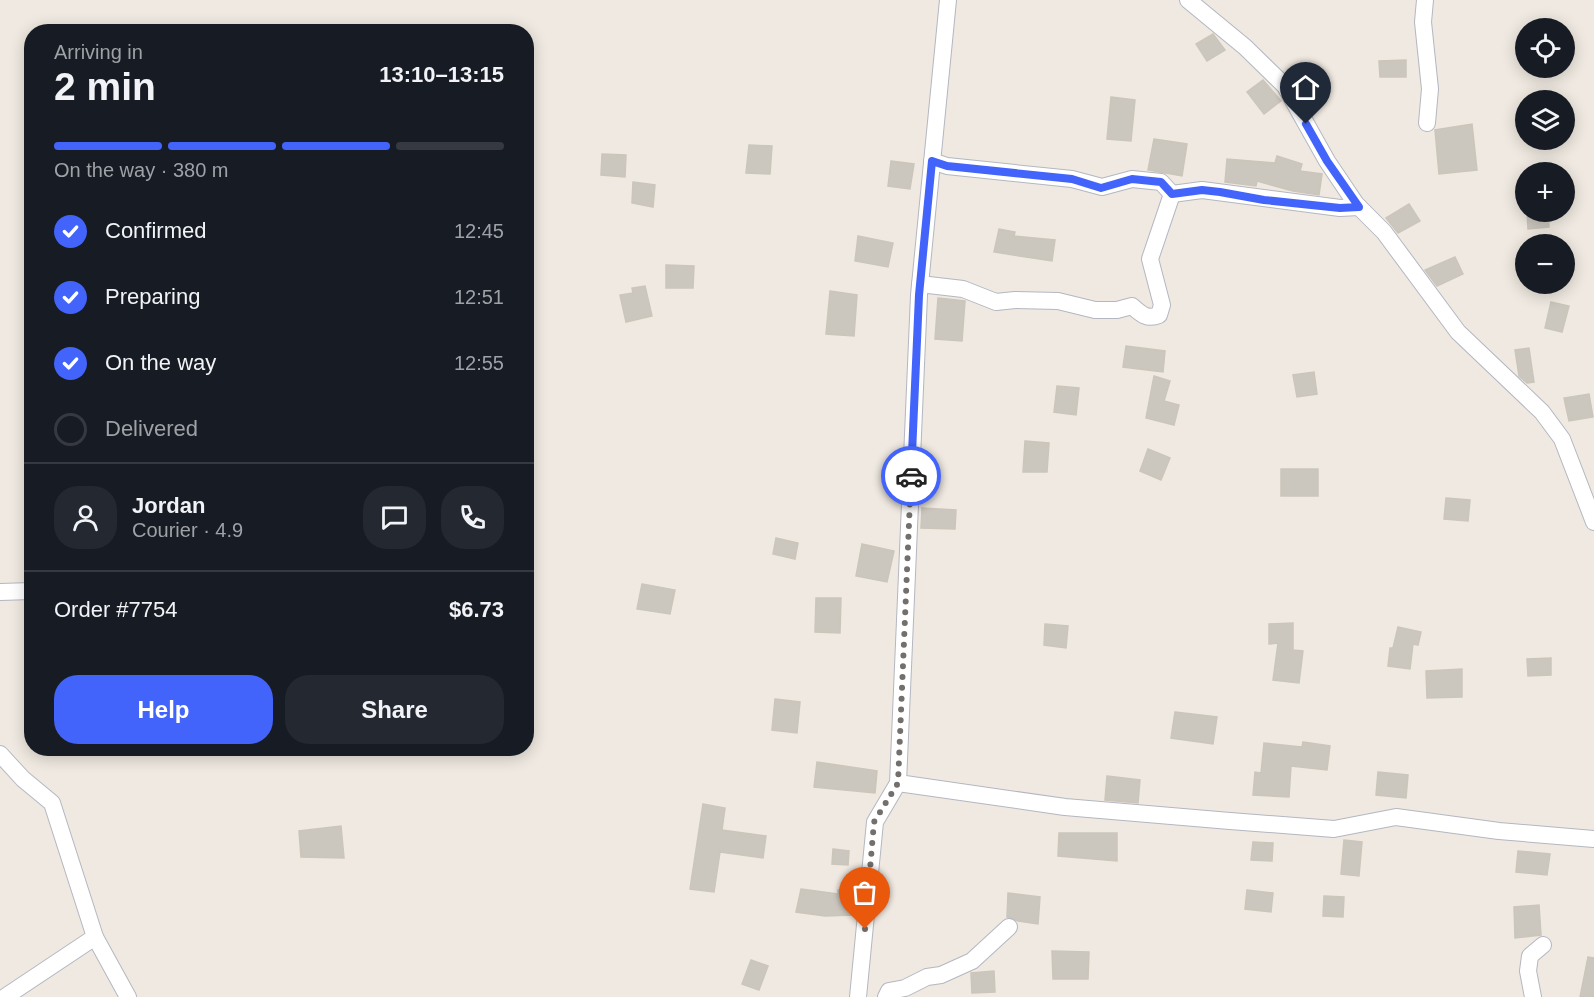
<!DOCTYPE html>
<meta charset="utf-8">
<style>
:root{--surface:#171b24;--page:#242831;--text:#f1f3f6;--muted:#9ea1a6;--line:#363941;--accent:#4264fb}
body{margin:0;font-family:Arial,sans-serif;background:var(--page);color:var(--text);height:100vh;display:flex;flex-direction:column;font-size:22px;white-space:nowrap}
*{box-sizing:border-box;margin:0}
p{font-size:20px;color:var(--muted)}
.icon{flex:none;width:33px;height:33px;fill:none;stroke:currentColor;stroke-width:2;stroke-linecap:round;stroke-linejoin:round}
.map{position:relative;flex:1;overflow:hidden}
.sheet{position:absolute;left:24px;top:24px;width:510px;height:732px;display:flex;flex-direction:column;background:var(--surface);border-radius:24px;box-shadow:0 3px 15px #0003}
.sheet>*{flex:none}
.buttons{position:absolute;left:1515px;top:18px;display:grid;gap:12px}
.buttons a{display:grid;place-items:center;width:60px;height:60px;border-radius:50%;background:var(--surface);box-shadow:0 3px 15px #0003;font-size:30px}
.pin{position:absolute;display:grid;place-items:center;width:51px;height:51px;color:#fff;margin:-62px -26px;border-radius:50% 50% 50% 0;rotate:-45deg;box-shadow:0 0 6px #0007}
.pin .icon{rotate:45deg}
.courier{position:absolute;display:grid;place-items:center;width:60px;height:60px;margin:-30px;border:4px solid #4264fb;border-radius:50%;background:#fff;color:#222;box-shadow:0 2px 8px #0007}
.overview em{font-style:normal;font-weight:800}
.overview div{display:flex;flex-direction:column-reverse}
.overview{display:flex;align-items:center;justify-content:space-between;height:102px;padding:0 30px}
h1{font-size:39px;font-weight:800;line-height:45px}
.bar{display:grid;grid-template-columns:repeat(4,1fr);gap:9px 6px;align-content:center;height:72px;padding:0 30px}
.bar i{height:8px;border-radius:4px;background:var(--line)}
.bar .current{background:var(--accent)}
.bar p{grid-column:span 4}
.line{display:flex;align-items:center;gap:15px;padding:0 30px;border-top:2px solid var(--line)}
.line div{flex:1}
.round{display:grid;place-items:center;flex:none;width:63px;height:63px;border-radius:24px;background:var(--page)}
ol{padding:0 30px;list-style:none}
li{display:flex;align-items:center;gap:18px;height:66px}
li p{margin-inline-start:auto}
li .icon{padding:6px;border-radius:50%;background:var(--accent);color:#fff;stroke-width:4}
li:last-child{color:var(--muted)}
li i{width:33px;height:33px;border:3px solid var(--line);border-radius:50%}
.button{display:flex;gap:12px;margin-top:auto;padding:12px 30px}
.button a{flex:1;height:69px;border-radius:24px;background:var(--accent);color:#fff;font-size:24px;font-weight:800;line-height:69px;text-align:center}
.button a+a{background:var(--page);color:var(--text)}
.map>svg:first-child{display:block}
.building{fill:#cbc7bf;stroke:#cbc5ba;stroke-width:1.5}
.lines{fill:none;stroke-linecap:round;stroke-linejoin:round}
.street-casing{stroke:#b4b7c1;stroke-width:18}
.street{stroke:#fff;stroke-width:16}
.done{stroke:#726f6d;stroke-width:6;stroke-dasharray:0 10.8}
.route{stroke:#4264fb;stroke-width:8}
</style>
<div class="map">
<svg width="1594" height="997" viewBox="0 0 1594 997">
<rect width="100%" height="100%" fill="#efe9e1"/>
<g class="building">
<polygon points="1213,34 1225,50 1207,61 1196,44"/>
<polygon points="1406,60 1406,77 1380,77 1379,61"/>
<polygon points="1263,80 1281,101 1264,114 1247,92"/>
<polygon points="1111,97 1135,100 1131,141 1107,139"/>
<polygon points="1472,124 1477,170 1439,174 1435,130"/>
<polygon points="1154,139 1187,144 1182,176 1148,170"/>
<polygon points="749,145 772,146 770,174 746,173"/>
<polygon points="602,154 626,155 625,177 601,175"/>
<polygon points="1277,156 1302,164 1300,171 1322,174 1319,195 1293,191 1257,181 1256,186 1225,182 1227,159 1275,163"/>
<polygon points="891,161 914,164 910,189 888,186"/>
<polygon points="633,182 655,185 653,207 632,203"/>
<polygon points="1409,204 1420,221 1398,233 1386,218"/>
<polygon points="1527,212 1548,212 1549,227 1528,229"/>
<polygon points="999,229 1015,232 1014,236 1055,240 1052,261 994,252"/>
<polygon points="858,236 893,243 888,267 855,261"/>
<polygon points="1455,257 1463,274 1437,286 1425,270"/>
<polygon points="666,265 694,266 693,288 666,288"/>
<polygon points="645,286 652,316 626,322 620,295 633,293 632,288"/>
<polygon points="830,291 857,295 854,336 826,334"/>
<polygon points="938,298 965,301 962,341 935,339"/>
<polygon points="1551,302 1569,306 1562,332 1545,328"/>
<polygon points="1126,346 1165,351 1163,372 1123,367"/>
<polygon points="1529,348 1534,382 1527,383 1519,376 1515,350"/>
<polygon points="1314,372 1317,394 1297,397 1293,375"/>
<polygon points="1154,376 1170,381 1164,401 1179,405 1174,425 1146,418"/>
<polygon points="1057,386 1079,388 1076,415 1054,412"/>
<polygon points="1589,394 1593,417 1569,421 1564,398"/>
<polygon points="1025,441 1049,443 1047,472 1023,472"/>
<polygon points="1148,449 1170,458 1161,480 1140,471"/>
<rect x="1281" y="469" width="37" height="27"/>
<polygon points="1446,498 1470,500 1468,521 1444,519"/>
<polygon points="922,508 956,510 955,529 921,528"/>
<polygon points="776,538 798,543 795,559 773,554"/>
<polygon points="862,544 894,551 887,582 856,576"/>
<polygon points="642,584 675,590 670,614 637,609"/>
<polygon points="816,598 841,598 840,633 815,632"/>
<polygon points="1293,623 1293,650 1303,651 1299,683 1273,680 1278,643 1269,644 1269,624"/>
<polygon points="1045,624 1068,626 1066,648 1044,645"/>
<polygon points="1398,627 1421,632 1418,645 1413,644 1410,669 1388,666 1390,648 1393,648"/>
<polygon points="1551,658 1551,675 1528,676 1527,659"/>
<polygon points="1462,669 1462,697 1427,698 1426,671"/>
<polygon points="775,699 800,702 797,733 772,730"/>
<polygon points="1175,712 1217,717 1213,744 1171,738"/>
<polygon points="1303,742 1330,746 1327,770 1291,766 1289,797 1253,795 1255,772 1261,773 1264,743 1302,747"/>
<polygon points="817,762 877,771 875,793 814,787"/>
<polygon points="1378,772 1408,775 1406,798 1376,795"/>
<polygon points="1107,776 1140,780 1138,803 1105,800"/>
<polygon points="703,804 725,808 722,830 766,836 763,858 720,852 714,892 690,889"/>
<polygon points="341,826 344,858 301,857 299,831"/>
<polygon points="1059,833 1117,833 1117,861 1058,856"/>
<polygon points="1344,840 1362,842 1359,876 1341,874"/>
<polygon points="1253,842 1273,843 1272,861 1251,860"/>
<polygon points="833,849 849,851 848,865 832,864"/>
<polygon points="1518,851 1550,854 1547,875 1516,872"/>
<polygon points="801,889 838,894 838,890 858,890 855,915 825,916 796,912"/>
<polygon points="1247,890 1273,893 1271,912 1245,909"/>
<polygon points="1008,893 1040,897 1038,924 1018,921 1007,917"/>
<polygon points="1324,896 1344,897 1343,917 1323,916"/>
<polygon points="1539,905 1541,935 1515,938 1514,907"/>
<polygon points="1052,951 1089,952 1088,979 1053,979"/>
<polygon points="1588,957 1594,958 1594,997 1580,997"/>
<polygon points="751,960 768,966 759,990 742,984"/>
<polygon points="994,971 995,992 972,993 971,973"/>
</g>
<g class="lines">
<defs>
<g id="street">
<polyline points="1188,0 1245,47 1285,86 1327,161 1356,204 1384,232 1458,332 1542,412 1562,439 1594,522"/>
<polyline points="1425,0 1423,22 1430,89 1427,123"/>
<polyline points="932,161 947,166 1072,179 1102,187 1132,179 1161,182 1172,194 1202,190 1340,208 1359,207"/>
<path d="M 920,284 L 963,289 L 996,302 L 1015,300 L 1058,301 L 1095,310 L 1117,310 L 1132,306 C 1141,314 1147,320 1159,315 L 1162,305 L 1150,259 L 1172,194"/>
<polyline points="0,592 32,591"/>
<polyline points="0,754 23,779 52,803 95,937 128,997"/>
<polyline points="898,783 1065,807 1230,821 1334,829 1396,817 1499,831 1594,839"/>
<polyline points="5,997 95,937"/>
<polyline points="858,997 875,822 898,783 919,295 948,0"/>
<polyline points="886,997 889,991 905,988 927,977 941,975 972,961 1009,927"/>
<polyline points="1533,997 1528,971 1530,956 1543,945"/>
</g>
</defs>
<use href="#street" class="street-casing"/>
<use href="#street" class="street"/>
</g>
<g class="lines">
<polyline class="done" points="865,929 874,822 898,783 911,476"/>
<polyline class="route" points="911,476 919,295 932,161 947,166 1072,179 1101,188 1132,179 1161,182 1172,194 1202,190 1220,192 1264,200 1340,208 1359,207 1327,161 1306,124"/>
</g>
</svg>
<div class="buttons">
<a><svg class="icon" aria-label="locate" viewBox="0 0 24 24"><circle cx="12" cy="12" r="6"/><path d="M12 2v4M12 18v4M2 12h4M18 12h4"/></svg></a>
<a><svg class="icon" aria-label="layers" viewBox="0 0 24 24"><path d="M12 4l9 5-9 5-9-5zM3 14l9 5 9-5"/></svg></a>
<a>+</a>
<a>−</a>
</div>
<div class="pin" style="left:865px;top:929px;background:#ea580c"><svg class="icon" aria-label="bag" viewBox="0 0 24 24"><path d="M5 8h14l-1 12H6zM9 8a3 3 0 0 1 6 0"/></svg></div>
<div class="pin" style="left:1306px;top:124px;background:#1f2937"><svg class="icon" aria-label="home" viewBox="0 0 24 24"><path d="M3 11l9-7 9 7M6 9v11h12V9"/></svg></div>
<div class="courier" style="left:911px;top:476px"><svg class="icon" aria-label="car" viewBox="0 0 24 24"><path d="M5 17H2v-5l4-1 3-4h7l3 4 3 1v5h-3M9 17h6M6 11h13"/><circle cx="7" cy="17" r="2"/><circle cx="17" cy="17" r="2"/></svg></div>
<section class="sheet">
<div class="overview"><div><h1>2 min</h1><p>Arriving in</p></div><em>13:10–13:15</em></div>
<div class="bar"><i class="current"></i><i class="current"></i><i class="current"></i><i></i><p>On the way · 380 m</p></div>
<ol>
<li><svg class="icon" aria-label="check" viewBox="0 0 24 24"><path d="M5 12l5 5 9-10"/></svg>Confirmed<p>12:45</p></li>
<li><svg class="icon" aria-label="check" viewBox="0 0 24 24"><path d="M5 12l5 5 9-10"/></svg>Preparing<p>12:51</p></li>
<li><svg class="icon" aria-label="check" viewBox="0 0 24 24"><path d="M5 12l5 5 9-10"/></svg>On the way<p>12:55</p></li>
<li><i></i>Delivered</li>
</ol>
<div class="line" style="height:108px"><a class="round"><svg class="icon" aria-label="person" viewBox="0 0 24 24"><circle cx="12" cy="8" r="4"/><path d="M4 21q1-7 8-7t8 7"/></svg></a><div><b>Jordan</b><p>Courier · 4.9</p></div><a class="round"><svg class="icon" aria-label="chat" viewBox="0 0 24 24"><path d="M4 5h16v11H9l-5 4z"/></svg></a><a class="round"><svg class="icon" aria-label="phone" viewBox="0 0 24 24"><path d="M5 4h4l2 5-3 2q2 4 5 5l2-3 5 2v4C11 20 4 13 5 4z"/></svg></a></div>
<div class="line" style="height:78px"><div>Order #7754</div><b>$6.73</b></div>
<div class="button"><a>Help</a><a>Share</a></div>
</section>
</div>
